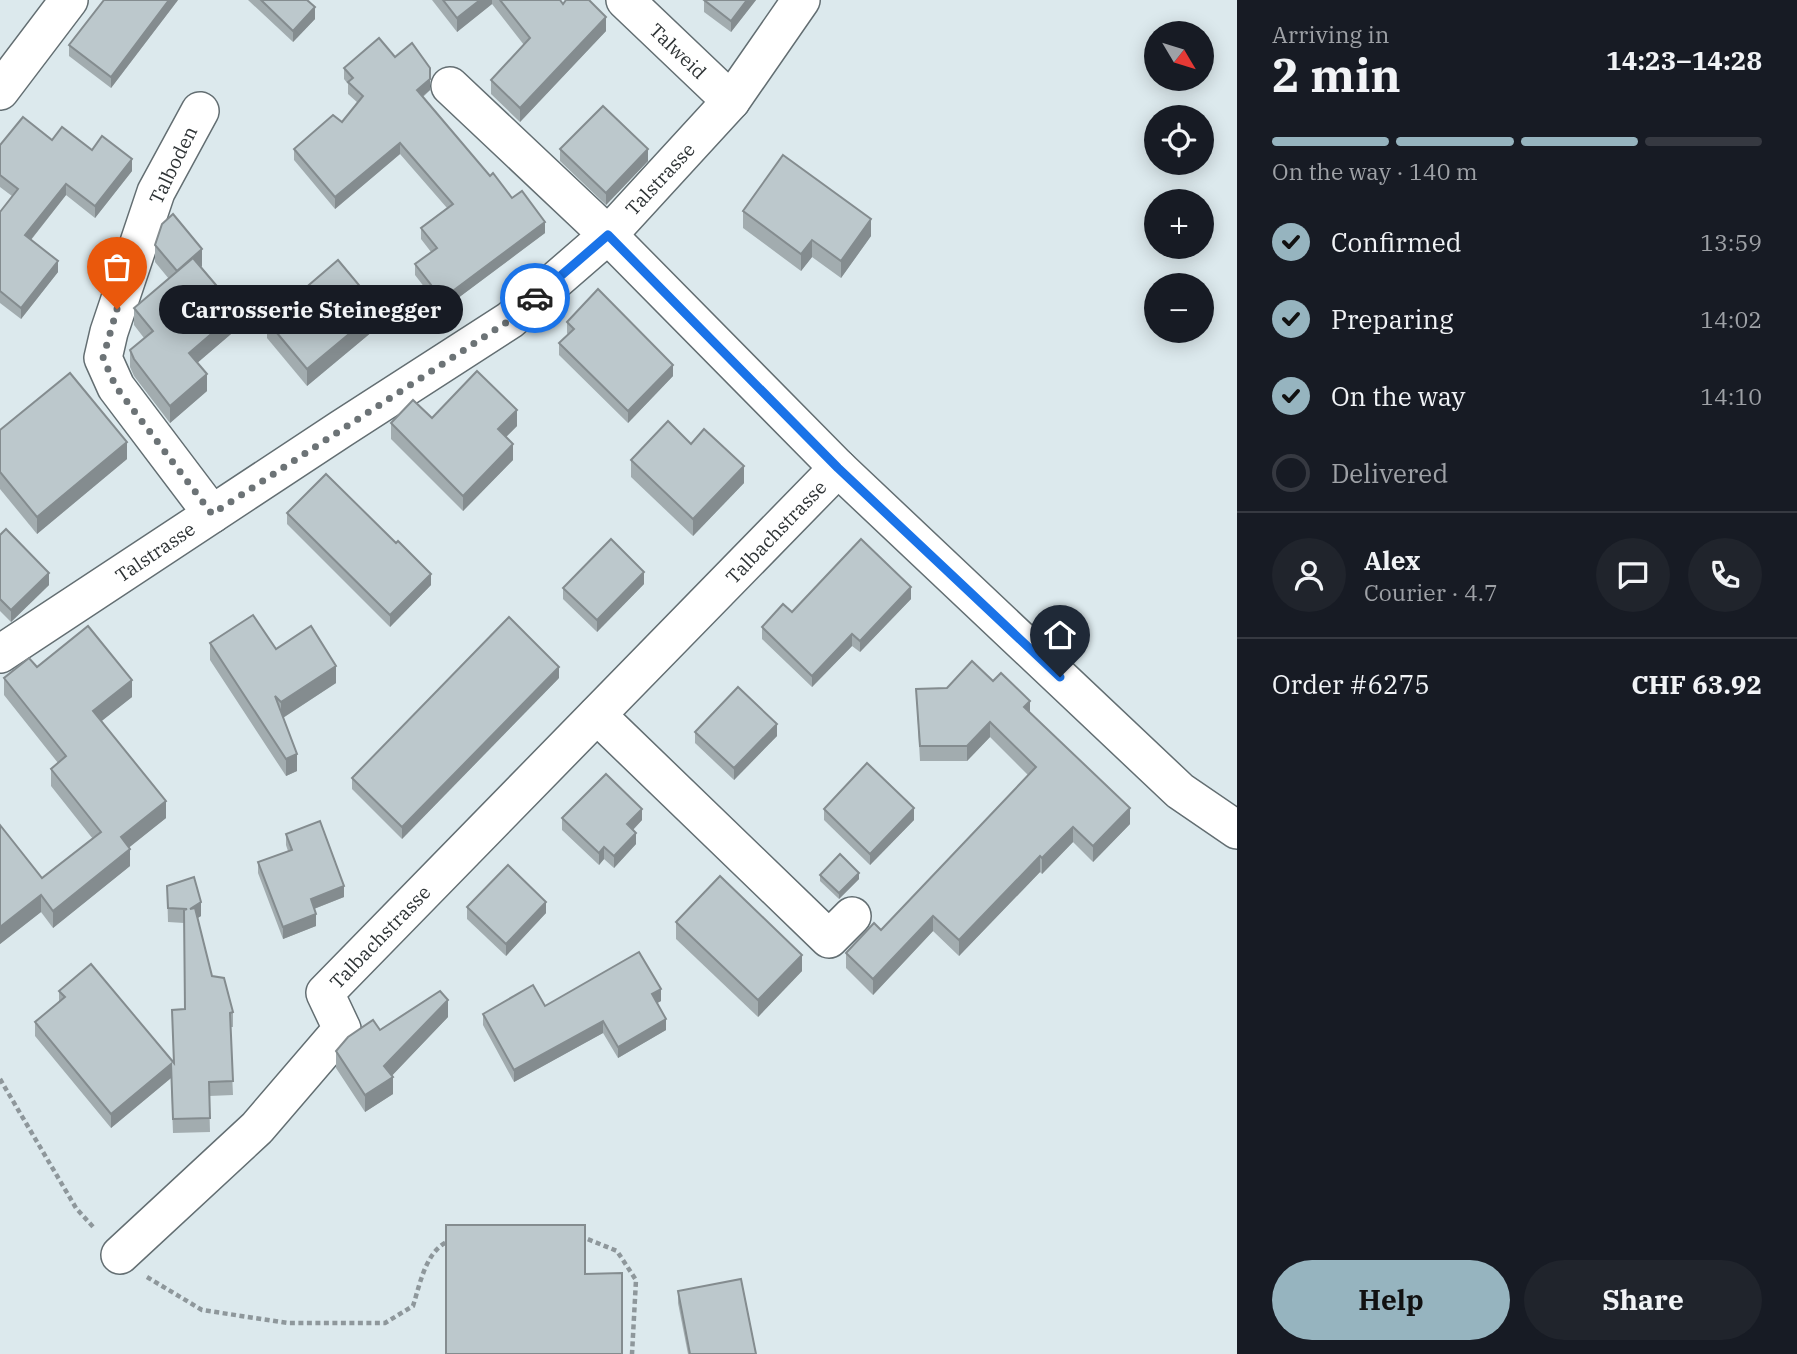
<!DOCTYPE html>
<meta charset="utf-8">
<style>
:root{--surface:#171b24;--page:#20242c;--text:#f1f3f6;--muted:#9ea1a6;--line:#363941;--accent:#96b4bf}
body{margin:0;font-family:"IBM Plex Serif",serif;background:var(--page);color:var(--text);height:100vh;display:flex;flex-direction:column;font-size:26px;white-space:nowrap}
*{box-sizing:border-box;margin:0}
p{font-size:23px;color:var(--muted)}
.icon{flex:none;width:38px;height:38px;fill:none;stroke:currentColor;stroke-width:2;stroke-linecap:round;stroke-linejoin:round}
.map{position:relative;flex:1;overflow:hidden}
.panel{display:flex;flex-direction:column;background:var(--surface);width:560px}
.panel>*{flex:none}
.needle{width:46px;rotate:128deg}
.fabs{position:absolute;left:1144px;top:21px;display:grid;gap:14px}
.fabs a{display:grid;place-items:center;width:70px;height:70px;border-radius:50%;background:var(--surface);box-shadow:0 4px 18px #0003;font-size:35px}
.pin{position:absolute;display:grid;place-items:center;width:60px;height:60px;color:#fff;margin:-72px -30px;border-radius:50% 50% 50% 0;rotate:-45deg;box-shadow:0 0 7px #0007}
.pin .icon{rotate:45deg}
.courier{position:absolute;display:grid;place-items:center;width:70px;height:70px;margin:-35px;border:5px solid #1a73e8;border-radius:50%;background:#fff;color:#222;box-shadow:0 2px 9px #0007}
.bubble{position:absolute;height:49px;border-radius:24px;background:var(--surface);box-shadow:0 4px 18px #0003;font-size:23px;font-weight:700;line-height:49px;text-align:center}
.headline em{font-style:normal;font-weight:700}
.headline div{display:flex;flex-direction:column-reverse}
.headline{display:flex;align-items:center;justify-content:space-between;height:119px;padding:0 35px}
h1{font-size:46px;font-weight:700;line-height:52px}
.bar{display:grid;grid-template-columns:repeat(4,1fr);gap:10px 7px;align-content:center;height:84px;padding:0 35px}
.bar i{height:9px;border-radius:5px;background:var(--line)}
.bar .active{background:var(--accent)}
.bar p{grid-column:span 4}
.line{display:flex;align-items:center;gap:18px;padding:0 35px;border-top:2px solid var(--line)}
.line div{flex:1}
.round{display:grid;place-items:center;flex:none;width:74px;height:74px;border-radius:37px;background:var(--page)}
ol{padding:0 35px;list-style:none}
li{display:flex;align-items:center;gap:21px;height:77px}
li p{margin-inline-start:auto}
li .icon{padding:7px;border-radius:50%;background:var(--accent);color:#111;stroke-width:4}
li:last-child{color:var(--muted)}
li i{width:38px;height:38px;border:4px solid var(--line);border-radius:50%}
.action{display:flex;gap:14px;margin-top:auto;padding:14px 35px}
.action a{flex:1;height:80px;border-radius:42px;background:var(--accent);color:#111;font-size:28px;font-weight:700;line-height:80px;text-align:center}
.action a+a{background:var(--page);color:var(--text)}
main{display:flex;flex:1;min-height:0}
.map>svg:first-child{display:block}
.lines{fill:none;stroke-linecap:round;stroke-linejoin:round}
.street-casing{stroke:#636e72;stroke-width:40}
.path{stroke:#8e979b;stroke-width:4.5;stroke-dasharray:5 3.5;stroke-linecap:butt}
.street{stroke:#fff;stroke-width:37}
.wall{fill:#a2acaf}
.shaded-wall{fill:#848c8f}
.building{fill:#bcc8cc;stroke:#848c8f;stroke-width:2}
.done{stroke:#6c7376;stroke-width:7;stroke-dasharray:0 12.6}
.route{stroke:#1a73e8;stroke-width:9}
.labels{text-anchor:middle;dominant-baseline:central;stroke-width:5;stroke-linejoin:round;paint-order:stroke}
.street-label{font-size:19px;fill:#2f3436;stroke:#fff}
</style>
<main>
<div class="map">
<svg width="1237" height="1354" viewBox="0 0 1237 1354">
<rect width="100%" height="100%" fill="#dce9ed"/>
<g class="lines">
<defs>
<g id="street">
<polyline points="625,0 731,101"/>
<polyline points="450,86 608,235 838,468 1180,791 1237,830"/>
<polyline points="0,91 69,0"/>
<polyline points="200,111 156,192 109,332 103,358 116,387 212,514"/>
<polyline points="0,654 341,429 510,320 608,235 731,101 801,0"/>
<polyline points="597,715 829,939 852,916"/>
<polyline points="120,1255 257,1128 342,1029 325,993 838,468"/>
</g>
</defs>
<use href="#street" class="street-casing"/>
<g class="path">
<polyline points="0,1079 76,1208 95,1229"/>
<polyline points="580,1236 617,1251 636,1280 632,1354"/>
<path d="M 147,1277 L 202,1310 L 288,1323 L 385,1323 L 413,1306 C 420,1284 426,1250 449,1241"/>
</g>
<use href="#street" class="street"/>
</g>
<g class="wall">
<polygon points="178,0 111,88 69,56 69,45"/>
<polygon points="248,0 307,0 315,19 293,42"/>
<polygon points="432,0 560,0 563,4 606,31 520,122 491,94 491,80 524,45 492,4 457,32"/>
<polygon points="704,0 756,0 731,32 704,12"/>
<polygon points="395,57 430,79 430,90 423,97 490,176 545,233 442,310 415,275 415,264 431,252 421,239 421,228 447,208 400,154 335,209 294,160 294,149 342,122 358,103 348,94 348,84 344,79 344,68"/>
<polygon points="52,140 92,150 132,171 95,218 66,195 31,240 58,272 21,319 0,303 0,212 12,196 0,187 0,145"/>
<polygon points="560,149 648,161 606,205 560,161"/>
<polygon points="743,211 871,236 841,278 812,257 801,271 743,228"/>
<polygon points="155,245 202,266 201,267 238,328 197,363 207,391 170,423 134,376 130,367 130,350 144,338 134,325 134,308 169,279 155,262"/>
<polygon points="267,321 379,326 307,386 267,338"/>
<polygon points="567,322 673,376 628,423 559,355 559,343 568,335 567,333"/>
<polygon points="432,418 517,426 506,437 513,460 463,511 391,439 391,423"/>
<polygon points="0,430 127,459 37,534 0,489"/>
<polygon points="631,460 744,483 693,536 631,477"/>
<polygon points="287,513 431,585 390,627 287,524"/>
<polygon points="0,535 49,585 11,622 0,611"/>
<polygon points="644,584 597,632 563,599 563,588"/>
<polygon points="911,599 860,652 852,646 812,687 762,639 762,627 792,612"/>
<polygon points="210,643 276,649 336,683 283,718 297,771 286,776 210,660"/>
<polygon points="37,667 132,697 101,721 166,818 129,847 130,866 53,928 41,912 0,944 0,825 42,878 93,839 51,786 51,769 58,763 4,695 4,678"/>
<polygon points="559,678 402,839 352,789 352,778"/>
<polygon points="993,681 1030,713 1130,824 1093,862 1073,842 1042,874 1040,872 959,956 933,931 873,995 846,968 846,953 881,930 1028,775 990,737 967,761 920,761 916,689 947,688"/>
<polygon points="695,732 777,736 734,780 695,743"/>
<polygon points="824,809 914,820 870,865 824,820"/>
<polygon points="562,818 642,820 633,830 636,844 614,868 604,859 599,865 562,830"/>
<polygon points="286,834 344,897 314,909 316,926 283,939 258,873 258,862 288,851 286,845"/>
<polygon points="820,875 859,879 839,899 820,881"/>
<polygon points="167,886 201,916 197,918 212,976 233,1012 233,1027 230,1027 233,1095 209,1096 210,1132 173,1133 171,1078 111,1128 35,1036 35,1022 59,1002 59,991 174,1063 172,1010 185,1009 184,923 168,922"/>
<polygon points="467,907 546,913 506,956 467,919"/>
<polygon points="676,922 802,971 758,1017 676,939"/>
<polygon points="661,1001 657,1003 666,1030 618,1058 603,1033 514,1082 483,1025 483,1014 545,1006"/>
<polygon points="448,1017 392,1075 393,1094 365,1112 336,1068 336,1051 380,1030"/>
<polygon points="678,1291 756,1354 688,1354 678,1303"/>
</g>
<g class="shaded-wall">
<polygon points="169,0 178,0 111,88 111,77"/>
<polygon points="480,0 492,0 492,4 457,32 457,18"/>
<polygon points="747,0 756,0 731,32 731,21"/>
<polygon points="315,7 315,19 293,42 293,31"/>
<polygon points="606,17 606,31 520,122 520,108"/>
<polygon points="430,68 430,90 417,101 417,90"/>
<polygon points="400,143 400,154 335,209 335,197"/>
<polygon points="648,149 648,161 606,205 606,193"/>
<polygon points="132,159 132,171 95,218 95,206"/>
<polygon points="66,184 66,195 25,247 25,235"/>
<polygon points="871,219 871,236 841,278 841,261"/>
<polygon points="545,222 545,233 442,310 442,299"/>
<polygon points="812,240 812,257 801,271 801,254"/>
<polygon points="202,249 202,266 177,288 177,271"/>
<polygon points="58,261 58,272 21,319 21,308"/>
<polygon points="379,309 379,326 307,386 307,369"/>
<polygon points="238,311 238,328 189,370 189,353"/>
<polygon points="673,365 673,376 628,423 628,411"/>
<polygon points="207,374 207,391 170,423 170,406"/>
<polygon points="517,410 517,426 498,445 498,429"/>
<polygon points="127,442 127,459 37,534 37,517"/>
<polygon points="513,444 513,460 463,511 463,496"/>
<polygon points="744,466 744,483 693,536 693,519"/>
<polygon points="644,572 644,584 597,632 597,620"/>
<polygon points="49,573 49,585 11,622 11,610"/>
<polygon points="431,574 431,585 390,627 390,615"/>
<polygon points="911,587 911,599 860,652 860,641"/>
<polygon points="852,634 852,646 812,687 812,676"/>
<polygon points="336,666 336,683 281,719 281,702"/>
<polygon points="559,667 559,678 402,839 402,827"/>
<polygon points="132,680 132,697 93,728 93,711"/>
<polygon points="1030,701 1030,716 1024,707"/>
<polygon points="990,722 990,737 967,761 967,746"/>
<polygon points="777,724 777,736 734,780 734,768"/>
<polygon points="297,754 297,771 286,776 286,759"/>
<polygon points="166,801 166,818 121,854 121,837"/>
<polygon points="914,808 914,820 870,865 870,854"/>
<polygon points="1130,808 1130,824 1093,862 1093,846"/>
<polygon points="642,809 642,820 627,836 627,824"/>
<polygon points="1073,827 1073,842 1042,874 1042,858"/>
<polygon points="636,833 636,844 614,868 614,856"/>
<polygon points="604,847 604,859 599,865 599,853"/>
<polygon points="130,849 130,866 53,928 53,911"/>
<polygon points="1040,856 1040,872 959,956 959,940"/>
<polygon points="859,873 859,879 839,899 839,893"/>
<polygon points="344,886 344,897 311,910 311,899"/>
<polygon points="41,895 41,912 0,944 0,927"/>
<polygon points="201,902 201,916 190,923 190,909"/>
<polygon points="546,902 546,913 506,956 506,944"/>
<polygon points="316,914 316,926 283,939 283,927"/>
<polygon points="933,916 933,931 873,995 873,979"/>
<polygon points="802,955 802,971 758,1017 758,1000"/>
<polygon points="661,989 661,1001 652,1006 652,994"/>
<polygon points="448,1000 448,1017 386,1082 393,1077 393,1094 365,1112 365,1095 384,1066"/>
<polygon points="666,1019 666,1030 618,1058 618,1047"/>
<polygon points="603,1021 603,1033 514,1082 514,1070"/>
<polygon points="171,1064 171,1078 111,1128 111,1114"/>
</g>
<g class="building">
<polygon points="104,0 169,0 111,77 69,45"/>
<polygon points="261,0 307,0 315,7 293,31"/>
<polygon points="443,0 480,0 457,18"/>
<polygon points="500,0 560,0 563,4 566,0 589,0 606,17 520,108 491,80 530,38"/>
<polygon points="704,0 747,0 731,21"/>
<polygon points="379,38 395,57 412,43 430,68 430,79 417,90 490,176 493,173 512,198 522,191 545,222 442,299 415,264 437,248 421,228 453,204 400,143 335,197 294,149 333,115 342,122 363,96 348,82 353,78 344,68"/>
<polygon points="603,106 648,149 606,193 560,149"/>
<polygon points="23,117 52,140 62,127 92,150 102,136 132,159 95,206 66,184 25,235 58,261 21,308 0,291 0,212 18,189 0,175 0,145"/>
<polygon points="783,155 871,219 841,261 812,240 801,254 743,211"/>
<polygon points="173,214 202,249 177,271 155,245 162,224"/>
<polygon points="193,258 238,311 189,353 207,374 170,406 134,359 130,350 153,331 134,308"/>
<polygon points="338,260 379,309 307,369 267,321"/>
<polygon points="598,289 673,365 628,411 559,343 574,329 567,322"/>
<polygon points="477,371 517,410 498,429 513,444 463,496 391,423 413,400 432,418"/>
<polygon points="70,373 127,442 37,517 0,472 0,430"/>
<polygon points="668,421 691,444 704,429 744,466 693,519 631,460"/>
<polygon points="326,474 396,543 398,541 431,574 390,615 287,513"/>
<polygon points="6,529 49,573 11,610 0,599 0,535"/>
<polygon points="611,539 644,572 597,620 563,588"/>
<polygon points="861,539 911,587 860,641 852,634 812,676 762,627 783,604 792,612"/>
<polygon points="253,615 276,649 311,626 336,666 281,702 275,696 297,754 286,759 210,643"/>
<polygon points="509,617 559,667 402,827 352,778"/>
<polygon points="88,626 132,680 93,711 166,801 121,837 130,849 53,911 41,895 0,927 0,825 42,878 101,832 51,769 66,756 4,678 29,658 37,667"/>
<polygon points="972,661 993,681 1001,673 1030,701 1024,707 1130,808 1093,846 1073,827 1042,858 1040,856 959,940 933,916 873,979 846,953 874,923 881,930 1036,767 990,722 967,746 920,746 916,689 947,688"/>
<polygon points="738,687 777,724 734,768 695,732"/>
<polygon points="867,763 914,808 870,854 824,809"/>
<polygon points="606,774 642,809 627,824 636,833 614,856 604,847 599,853 562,818"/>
<polygon points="320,821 344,886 311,899 316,914 283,927 258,862 292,850 286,834"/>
<polygon points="840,854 859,873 839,893 820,875"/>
<polygon points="508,865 546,902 506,944 467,907"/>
<polygon points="720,876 802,955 758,1000 676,922"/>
<polygon points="194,877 201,902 190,909 195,908 212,976 224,978 233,1012 230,1013 233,1081 209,1082 210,1118 173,1119 171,1064 111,1114 35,1022 65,997 59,991 91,964 174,1063 172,1010 185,1009 184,910 187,909 168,908 167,886"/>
<polygon points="639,952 661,989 652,994 666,1019 618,1047 603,1021 514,1070 483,1014 533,985 545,1006"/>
<polygon points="440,991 448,1000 384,1066 393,1077 365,1095 336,1051 348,1037 373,1020 380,1030"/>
<polygon points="446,1225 585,1225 585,1274 622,1273 622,1354 446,1354"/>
<polygon points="741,1279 756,1354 690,1354 678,1291"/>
</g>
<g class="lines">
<polyline class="done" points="117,309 103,358 116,387 212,514 510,320 535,298"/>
<polyline class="route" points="535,298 608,235 838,468 1060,677"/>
</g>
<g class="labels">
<g class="street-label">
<text transform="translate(678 51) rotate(44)">Talweid</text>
<text transform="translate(173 165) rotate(-64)">Talboden</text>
<text transform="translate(660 179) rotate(-47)">Talstrasse</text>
<text transform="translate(776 532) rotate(-46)">Talbachstrasse</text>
<text transform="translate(155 552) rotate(-34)">Talstrasse</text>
<text transform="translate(380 937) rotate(-46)">Talbachstrasse</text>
</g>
</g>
</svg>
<div class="fabs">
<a><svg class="needle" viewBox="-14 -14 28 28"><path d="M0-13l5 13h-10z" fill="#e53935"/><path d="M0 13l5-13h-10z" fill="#9ea1a6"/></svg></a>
<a><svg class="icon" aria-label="locate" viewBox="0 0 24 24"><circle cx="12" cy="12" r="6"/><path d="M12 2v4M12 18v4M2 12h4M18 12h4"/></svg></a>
<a>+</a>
<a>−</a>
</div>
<div class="pin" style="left:117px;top:309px;background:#ea580c"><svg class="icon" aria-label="bag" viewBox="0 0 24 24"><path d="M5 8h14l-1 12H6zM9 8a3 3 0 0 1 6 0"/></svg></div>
<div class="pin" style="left:1060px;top:677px;background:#1f2937"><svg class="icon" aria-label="home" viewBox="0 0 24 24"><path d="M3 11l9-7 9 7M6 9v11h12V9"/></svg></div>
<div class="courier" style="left:535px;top:298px"><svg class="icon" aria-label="car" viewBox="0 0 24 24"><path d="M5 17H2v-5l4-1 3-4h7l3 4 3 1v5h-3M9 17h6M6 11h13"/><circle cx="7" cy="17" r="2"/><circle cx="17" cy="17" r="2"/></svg></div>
<div class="bubble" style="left:159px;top:285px;width:304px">Carrosserie Steinegger</div>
</div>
<section class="panel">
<div class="headline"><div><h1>2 min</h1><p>Arriving in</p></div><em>14:23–14:28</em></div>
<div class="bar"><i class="active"></i><i class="active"></i><i class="active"></i><i></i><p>On the way · 140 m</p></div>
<ol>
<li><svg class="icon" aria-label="check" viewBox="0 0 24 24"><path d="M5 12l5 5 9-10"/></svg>Confirmed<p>13:59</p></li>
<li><svg class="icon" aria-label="check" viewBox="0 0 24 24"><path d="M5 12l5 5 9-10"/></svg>Preparing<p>14:02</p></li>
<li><svg class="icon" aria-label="check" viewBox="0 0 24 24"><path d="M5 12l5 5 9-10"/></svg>On the way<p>14:10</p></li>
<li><i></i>Delivered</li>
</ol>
<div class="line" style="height:126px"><a class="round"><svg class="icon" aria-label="person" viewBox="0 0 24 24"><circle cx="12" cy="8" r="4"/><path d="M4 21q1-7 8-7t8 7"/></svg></a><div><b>Alex</b><p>Courier · 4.7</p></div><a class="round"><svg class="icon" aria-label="chat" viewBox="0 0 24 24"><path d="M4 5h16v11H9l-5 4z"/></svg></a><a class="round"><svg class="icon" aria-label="phone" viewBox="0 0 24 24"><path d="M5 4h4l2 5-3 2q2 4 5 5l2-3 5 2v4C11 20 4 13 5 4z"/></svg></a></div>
<div class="line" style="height:91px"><div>Order #6275</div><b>CHF 63.92</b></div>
<div class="action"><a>Help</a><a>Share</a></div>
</section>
</main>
